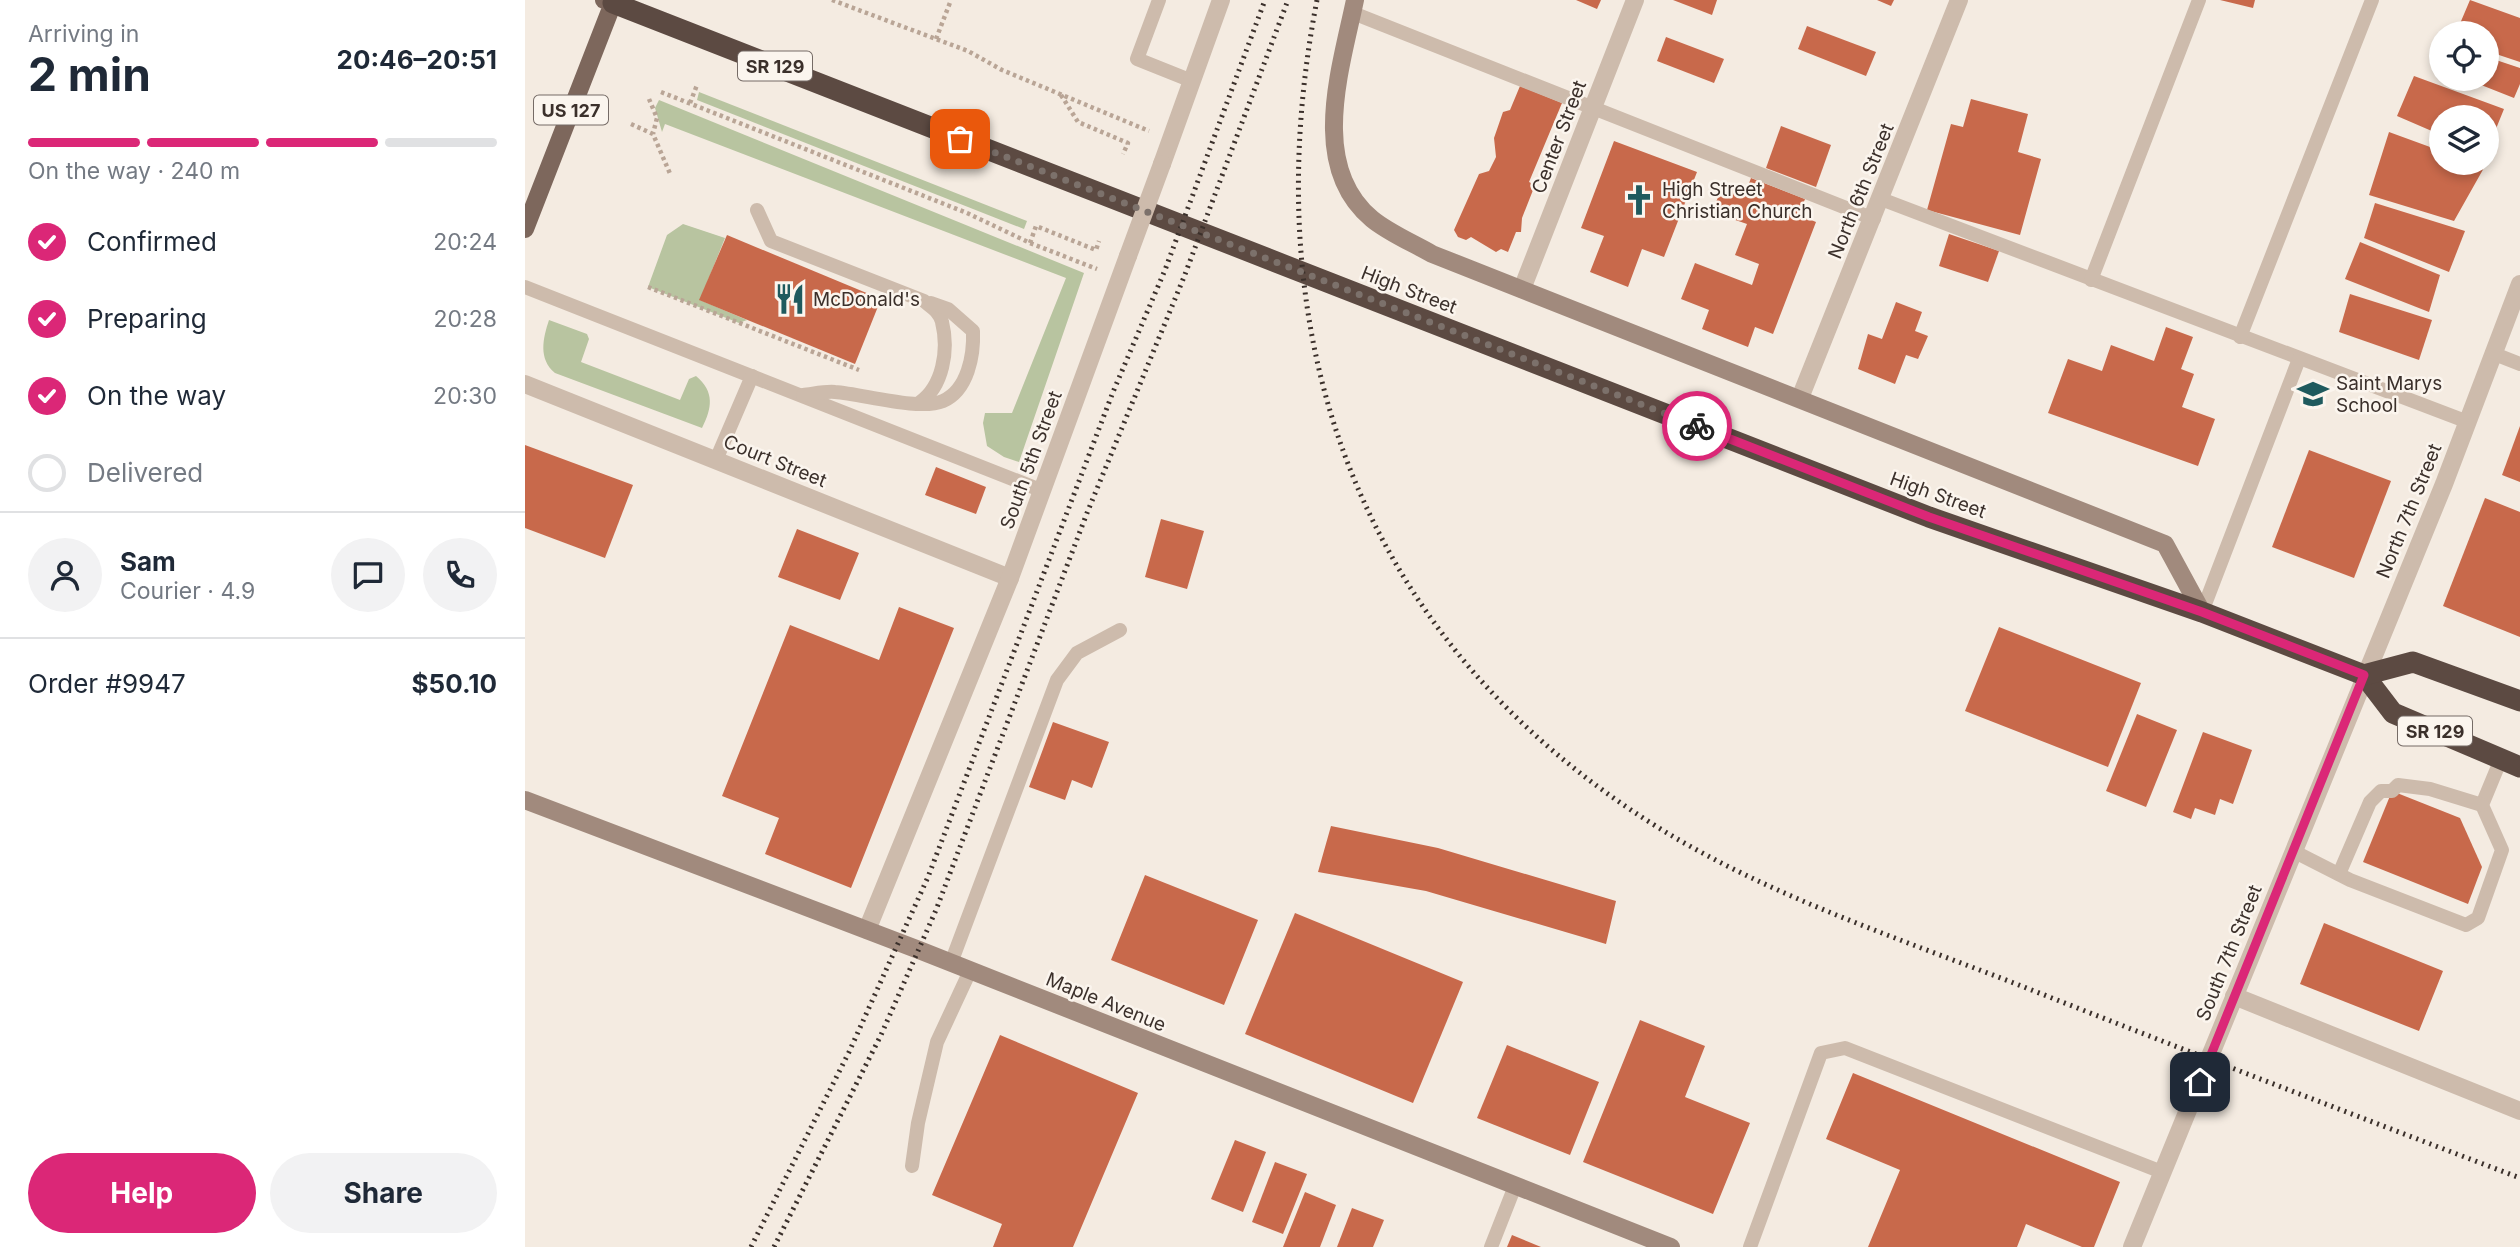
<!DOCTYPE html>
<meta charset="utf-8">
<style>
:root{--surface:#fff;--page:#f2f2f3;--text:#1f2937;--muted:#747a83;--line:#e0e1e3;--accent:#db2777}
body{margin:0;font-family:Inter,sans-serif;background:var(--page);color:var(--text);height:100vh;display:flex;flex-direction:column;font-size:26px;white-space:nowrap}
*{box-sizing:border-box;margin:0}
p{font-size:23px;color:var(--muted)}
.icon{flex:none;width:38px;height:38px;fill:none;stroke:currentColor;stroke-width:2;stroke-linecap:round;stroke-linejoin:round}
.map{position:relative;flex:1;overflow:hidden}
.panel{display:flex;flex-direction:column;background:var(--surface);width:525px}
.panel>*{flex:none}
.buttons{position:absolute;left:1904px;top:21px;display:grid;gap:14px}
.buttons a{display:grid;place-items:center;width:70px;height:70px;border-radius:50%;background:var(--surface);box-shadow:0 4px 10px #0003;font-size:35px}
.pin{position:absolute;display:grid;place-items:center;width:60px;height:60px;color:#fff;margin:-30px;border-radius:14px;box-shadow:0 4px 10px #0006}
.courier{position:absolute;display:grid;place-items:center;width:70px;height:70px;margin:-35px;border:5px solid #db2777;border-radius:50%;background:#fff;color:#222;box-shadow:0 2px 9px #0007}
.summary em{font-style:normal;font-weight:700}
.summary div{display:flex;flex-direction:column-reverse}
.summary{display:flex;align-items:center;justify-content:space-between;height:119px;padding:0 28px}
h1{font-size:46px;font-weight:700;line-height:52px}
.bar{display:grid;grid-template-columns:repeat(4,1fr);gap:10px 7px;align-content:center;height:84px;padding:0 28px}
.bar i{height:9px;border-radius:5px;background:var(--line)}
.bar .active{background:var(--accent)}
.bar p{grid-column:span 4}
.line{display:flex;align-items:center;gap:18px;padding:0 28px;border-top:2px solid var(--line)}
.line div{flex:1}
.round{display:grid;place-items:center;flex:none;width:74px;height:74px;border-radius:37px;background:var(--page)}
ol{padding:0 28px;list-style:none}
li{display:flex;align-items:center;gap:21px;height:77px}
li p{margin-inline-start:auto}
li .icon{padding:7px;border-radius:50%;background:var(--accent);color:#fff;stroke-width:4}
li:last-child{color:var(--muted)}
li i{width:38px;height:38px;border:4px solid var(--line);border-radius:50%}
.button{display:flex;gap:14px;margin-top:auto;padding:14px 28px}
.button a{flex:1;height:80px;border-radius:42px;background:var(--accent);color:#fff;font-size:28px;font-weight:700;line-height:80px;text-align:center}
.button a+a{background:var(--page);color:var(--text)}
main{display:flex;flex:1;min-height:0}
.map>svg:first-child{display:block}
.green{fill:#b8c4a0}
.building{fill:#c8694b}
.lines{fill:none;stroke-linecap:round;stroke-linejoin:round}
.path{stroke:#b9a596;stroke-width:4.5;stroke-dasharray:3.5 3.5;stroke-linecap:butt}
.lane{stroke:#cdbbac;stroke-width:14}
.street{stroke:#cdbbac;stroke-width:18}
.secondary{stroke:#a18a7d;stroke-width:18}
.primary{stroke:#7d675c;stroke-width:18}
.highway{stroke:#5c4a42;stroke-width:21}
.rail{stroke:#3b302b;stroke-width:5;stroke-dasharray:2 5;stroke-linecap:butt}
.street-bridge{stroke:#cdbbac;stroke-width:18}
.done{stroke:#7c716b;stroke-width:7;stroke-dasharray:0 12.6}
.route{stroke:#db2777;stroke-width:9}
.labels{text-anchor:middle;dominant-baseline:central;stroke-width:5;stroke-linejoin:round;paint-order:stroke}
.shield{fill:#fbf5ee;stroke:#756b66;stroke-width:2}
.shield-label{font-size:18px;font-weight:bold;fill:#3b302b}
.street-label{font-size:19px;fill:#3b302b;stroke:#fbf5ee}
.poi-label{font-size:19px;fill:#3b302b;stroke:#fbf5ee;text-anchor:start}
</style>
<main>
<section class="panel">
<div class="summary"><div><h1>2 min</h1><p>Arriving in</p></div><em>20:46–20:51</em></div>
<div class="bar"><i class="active"></i><i class="active"></i><i class="active"></i><i></i><p>On the way · 240 m</p></div>
<ol>
<li><svg class="icon" aria-label="check" viewBox="0 0 24 24"><path d="M5 12l5 5 9-10"/></svg>Confirmed<p>20:24</p></li>
<li><svg class="icon" aria-label="check" viewBox="0 0 24 24"><path d="M5 12l5 5 9-10"/></svg>Preparing<p>20:28</p></li>
<li><svg class="icon" aria-label="check" viewBox="0 0 24 24"><path d="M5 12l5 5 9-10"/></svg>On the way<p>20:30</p></li>
<li><i></i>Delivered</li>
</ol>
<div class="line" style="height:126px"><a class="round"><svg class="icon" aria-label="person" viewBox="0 0 24 24"><circle cx="12" cy="8" r="4"/><path d="M4 21q1-7 8-7t8 7"/></svg></a><div><b>Sam</b><p>Courier · 4.9</p></div><a class="round"><svg class="icon" aria-label="chat" viewBox="0 0 24 24"><path d="M4 5h16v11H9l-5 4z"/></svg></a><a class="round"><svg class="icon" aria-label="phone" viewBox="0 0 24 24"><path d="M5 4h4l2 5-3 2q2 4 5 5l2-3 5 2v4C11 20 4 13 5 4z"/></svg></a></div>
<div class="line" style="height:91px"><div>Order #9947</div><b>$50.10</b></div>
<div class="button"><a>Help</a><a>Share</a></div>
</section>
<div class="map">
<svg width="1995" height="1247" viewBox="0 0 1995 1247">
<rect width="100%" height="100%" fill="#f4ebe1"/>
<g class="green">
<polygon points="174,92 502,221 499,229 172,100"/>
<polygon points="134,100 559,273 494,462 479,457 462,446 458,423 460,413 487,413 541,278 140,124 137,132 130,108"/>
<polygon points="158,224 200,238 175,300 222,320 214,323 123,287 142,235"/>
<path d="M 24,320 L 62,334 L 64,339 L 56,362 L 155,400 L 164,379 L 171,376 C 190,392 187,408 177,428 L 30,373 C 13,359 18,338 24,320 Z"/>
</g>
<g class="building">
<polygon points="1051,0 1076,0 1072,9"/>
<polygon points="1148,0 1192,0 1187,15"/>
<polygon points="1352,0 1369,0 1366,6"/>
<polygon points="1695,0 1730,0 1728,8"/>
<polygon points="1945,0 1995,18 1995,62 1962,51 1962,33 1931,33"/>
<polygon points="1282,26 1351,52 1341,76 1273,49"/>
<polygon points="1141,37 1199,59 1189,83 1132,61"/>
<polygon points="1962,57 1995,68 1995,84 1989,98 1941,79 1962,79"/>
<polygon points="1889,76 1979,109 1962,151 1962,117 1916,117 1916,135 1872,116"/>
<polygon points="995,86 1037,103 1004,182 1010,185 997,218 996,232 991,232 983,252 976,249 971,252 946,237 941,240 933,237 929,230 954,174 964,171 971,157 969,138 978,112 985,110"/>
<polygon points="1446,99 1503,114 1493,152 1516,159 1495,235 1402,210 1426,124 1438,127"/>
<polygon points="1256,126 1306,145 1291,187 1241,168"/>
<polygon points="1864,132 1916,151 1916,163 1950,163 1960,166 1929,221 1844,195"/>
<polygon points="1089,141 1172,172 1139,257 1117,249 1103,287 1065,272 1079,236 1056,228"/>
<polygon points="1226,178 1280,199 1274,215 1291,222 1248,334 1230,327 1223,347 1177,329 1184,310 1156,299 1170,263 1227,285 1234,264 1210,255 1222,224 1187,212 1198,185 1220,194"/>
<polygon points="1850,203 1940,231 1924,272 1839,238"/>
<polygon points="1424,234 1474,251 1463,282 1414,266"/>
<polygon points="202,235 356,299 330,364 174,300"/>
<polygon points="1835,242 1915,275 1904,312 1820,279"/>
<polygon points="1825,294 1907,320 1894,360 1814,332"/>
<polygon points="1371,302 1397,312 1390,331 1403,336 1393,359 1381,355 1370,384 1333,369 1343,334 1357,339"/>
<polygon points="1641,327 1668,337 1656,369 1669,374 1657,407 1690,419 1673,466 1523,413 1543,359 1577,371 1586,345 1629,361"/>
<polygon points="1995,426 1995,482 1977,475"/>
<polygon points="0,445 108,485 80,558 0,528"/>
<polygon points="1784,450 1866,481 1829,578 1747,547"/>
<polygon points="411,467 461,487 451,514 400,495"/>
<polygon points="1960,498 1995,512 1995,637 1918,606"/>
<polygon points="636,519 679,531 662,589 620,577"/>
<polygon points="272,529 334,553 315,600 253,577"/>
<polygon points="374,607 429,628 326,888 240,854 254,818 197,796 265,625 354,660"/>
<polygon points="1474,627 1616,683 1583,767 1440,711"/>
<polygon points="1612,714 1652,730 1621,807 1581,791"/>
<polygon points="528,722 584,742 567,788 547,780 540,800 504,787"/>
<polygon points="1678,732 1727,750 1708,804 1695,799 1690,815 1670,808 1666,819 1648,812"/>
<polygon points="1867,791 1935,818 1957,867 1943,904 1838,862"/>
<polygon points="806,826 913,848 1091,901 1081,944 901,891 793,872"/>
<polygon points="620,875 733,920 699,1005 586,960"/>
<polygon points="770,913 938,982 888,1103 720,1034"/>
<polygon points="1799,923 1918,971 1894,1031 1775,984"/>
<polygon points="1115,1020 1180,1046 1160,1097 1225,1123 1188,1214 1058,1162"/>
<polygon points="475,1035 613,1093 548,1247 468,1247 477,1224 407,1195"/>
<polygon points="982,1045 1074,1082 1045,1155 952,1118"/>
<polygon points="1328,1073 1595,1182 1569,1247 1557,1247 1501,1224 1492,1247 1343,1247 1375,1170 1301,1139"/>
<polygon points="710,1140 741,1152 718,1212 686,1199"/>
<polygon points="750,1162 782,1174 758,1234 727,1222"/>
<polygon points="780,1192 811,1205 795,1247 758,1247"/>
<polygon points="827,1208 859,1220 848,1247 812,1247"/>
<polygon points="987,1235 1016,1247 982,1247"/>
</g>
<g class="lines">
<g class="path">
<polyline points="307,0 443,51 477,70 624,131"/>
<polyline points="411,39 426,0"/>
<polyline points="136,92 442,213 505,243 572,269"/>
<polyline points="536,95 553,122 603,143 598,154"/>
<polyline points="124,99 132,118 128,134"/>
<polyline points="165,103 172,85"/>
<polyline points="106,124 128,134 146,176"/>
<polyline points="505,243 511,226 571,250 574,241"/>
<polyline points="123,287 334,370"/>
</g>
<g class="lane">
<polyline points="634,0 612,59 667,81"/>
<polyline points="828,13 1349,219"/>
<polyline points="1356,199 1943,422"/>
<path d="M 232,210 L 246,241 L 399,301 C 406,307 415,312 417,322 C 424,350 418,387 394,403"/>
<polyline points="1566,280 1674,0"/>
<polyline points="0,287 518,491"/>
<polyline points="1715,337 1847,0"/>
<polyline points="1967,353 1995,364"/>
<path d="M 278,395 C 288,394 300,391 310,392 C 338,394 394,411 418,401 C 443,390 449,355 448,331 L 423,309 L 406,303"/>
<polyline points="191,460 227,376"/>
<polyline points="1677,612 1774,359"/>
<polyline points="1768,851 1825,880 1941,925 1953,918 1977,850 1957,805 1976,759"/>
<polyline points="1814,874 1845,802 1856,791 1867,791 1873,785 1905,789 1957,805"/>
<polyline points="426,963 532,680 552,653 595,630"/>
<polyline points="387,1166 393,1123 412,1042 445,971"/>
<polyline points="966,1247 990,1186"/>
<polyline points="1225,1247 1296,1053 1320,1048 1637,1172"/>
</g>
<g class="street">
<polyline points="637,164 696,0"/>
<polyline points="997,289 1110,0"/>
<polyline points="0,384 485,578"/>
<polyline points="1275,398 1434,0"/>
<polyline points="342,930 485,578 603,256"/>
<polyline points="1709,996 1995,1111"/>
<polyline points="1607,1247 1919,484 1995,284"/>
</g>
<g class="secondary">
<path d="M 830,0 C 816,68 783,166 847,219 C 864,233 888,243 907,254 L 1640,544 L 1677,612"/>
<polyline points="0,800 394,950 1146,1247"/>
</g>
<polyline class="primary" points="0,229 88,3 79,0"/>
<g class="highway">
<polyline points="89,0 88,3 1404,517 1677,612 1839,675 1868,713 1995,767"/>
<polyline points="1839,675 1888,662 1995,701"/>
</g>
<g class="rail">
<path d="M 792,0 C 726,339 835,643 1134,828 C 1246,897 1376,939 1499,987 C 1664,1052 1829,1115 1995,1178"/>
<polyline points="226,1247 324,1052 403,877 588,392 640,270 740,0"/>
<polyline points="249,1247 356,1035 411,910 562,513 659,277 763,0"/>
</g>
<polyline class="street-bridge" points="603,256 637,164"/>
</g>
<g class="lines">
<polyline class="done" points="435,139 1172,426"/>
<polyline class="route" points="1172,426 1404,517 1677,612 1839,675 1675,1082"/>
</g>
<defs>
<symbol id="church-bare" viewBox="-9 -9 18 18"><path d="M-1.2-6h2.4v3.5h3.3v2.4h-3.3V6h-2.4V-.1h-3.3v-2.4h3.3Z" fill="#1f5a5e" stroke="#fbf5ee" stroke-width="2.5" paint-order="stroke"/></symbol>
<symbol id="restaurant-bare" viewBox="-9 -9 18 18"><path d="M-5-6h1v4h1v-4h1v4h1v-4h1v5L-1.5 .5V6h-2V.5L-5-1ZM5-6V6H3V1.5H1.5Q1.5-4 5-6Z" fill="#1f5a5e" stroke="#fbf5ee" stroke-width="2.5" paint-order="stroke"/></symbol>
<symbol id="school-bare" viewBox="-9 -9 18 18"><path d="M0-5L7-2L0 1L-7-2ZM-4 1L0 2.5L4 1V4Q0 6-4 4Z" fill="#1f5a5e" stroke="#fbf5ee" stroke-width="2.5" paint-order="stroke"/></symbol>
</defs>
<g fill-rule="evenodd">
<use href="#church-bare" x="1092" y="178" width="44" height="44"/>
<use href="#restaurant-bare" x="243" y="277" width="44" height="44"/>
<use href="#school-bare" x="1766" y="372" width="44" height="44"/>
</g>
<g class="labels">
<g class="shield">
<rect x="213" y="51.5" width="74" height="29" rx="5"/>
<rect x="9" y="95.5" width="74" height="29" rx="5"/>
<rect x="1873" y="716.5" width="74" height="29" rx="5"/>
</g>
<g class="shield-label">
<text x="250" y="66">SR 129</text>
<text x="46" y="110">US 127</text>
<text x="1910" y="731">SR 129</text>
</g>
<g class="street-label">
<text transform="translate(1034 137) rotate(-69)">Center Street</text>
<text transform="translate(1336 191) rotate(-68)">North 6th Street</text>
<text transform="translate(884 290) rotate(21)">High Street</text>
<text transform="translate(506 460) rotate(-70)">South 5th Street</text>
<text transform="translate(250 461) rotate(22)">Court Street</text>
<text transform="translate(1413 495) rotate(20)">High Street</text>
<text transform="translate(1884 511) rotate(-68)">North 7th Street</text>
<text transform="translate(1704 953) rotate(-68)">South 7th Street</text>
<text transform="translate(581 1002) rotate(22)">Maple Avenue</text>
</g>
<g class="poi-label">
<text x="1137" y="189">High Street<tspan x="1137" dy="22">Christian Church</tspan></text>
<text x="288" y="299">McDonald's</text>
<text x="1811" y="383">Saint Marys<tspan x="1811" dy="22">School</tspan></text>
</g>
</g>
</svg>
<div class="buttons">
<a><svg class="icon" aria-label="locate" viewBox="0 0 24 24"><circle cx="12" cy="12" r="6"/><path d="M12 2v4M12 18v4M2 12h4M18 12h4"/></svg></a>
<a><svg class="icon" aria-label="layers" viewBox="0 0 24 24"><path d="M12 4l9 5-9 5-9-5zM3 14l9 5 9-5"/></svg></a>
</div>
<div class="pin" style="left:435px;top:139px;background:#ea580c"><svg class="icon" aria-label="bag" viewBox="0 0 24 24"><path d="M5 8h14l-1 12H6zM9 8a3 3 0 0 1 6 0"/></svg></div>
<div class="pin" style="left:1675px;top:1082px;background:#1f2937"><svg class="icon" aria-label="home" viewBox="0 0 24 24"><path d="M3 11l9-7 9 7M6 9v11h12V9"/></svg></div>
<div class="courier" style="left:1172px;top:426px"><svg class="icon" aria-label="bike" viewBox="0 0 24 24"><circle cx="6" cy="16" r="4"/><circle cx="18" cy="16" r="4"/><path d="M6 16l4-8h5l3 8M10 8l3 8H6M13 5h3"/></svg></div>
</div>
</main>
